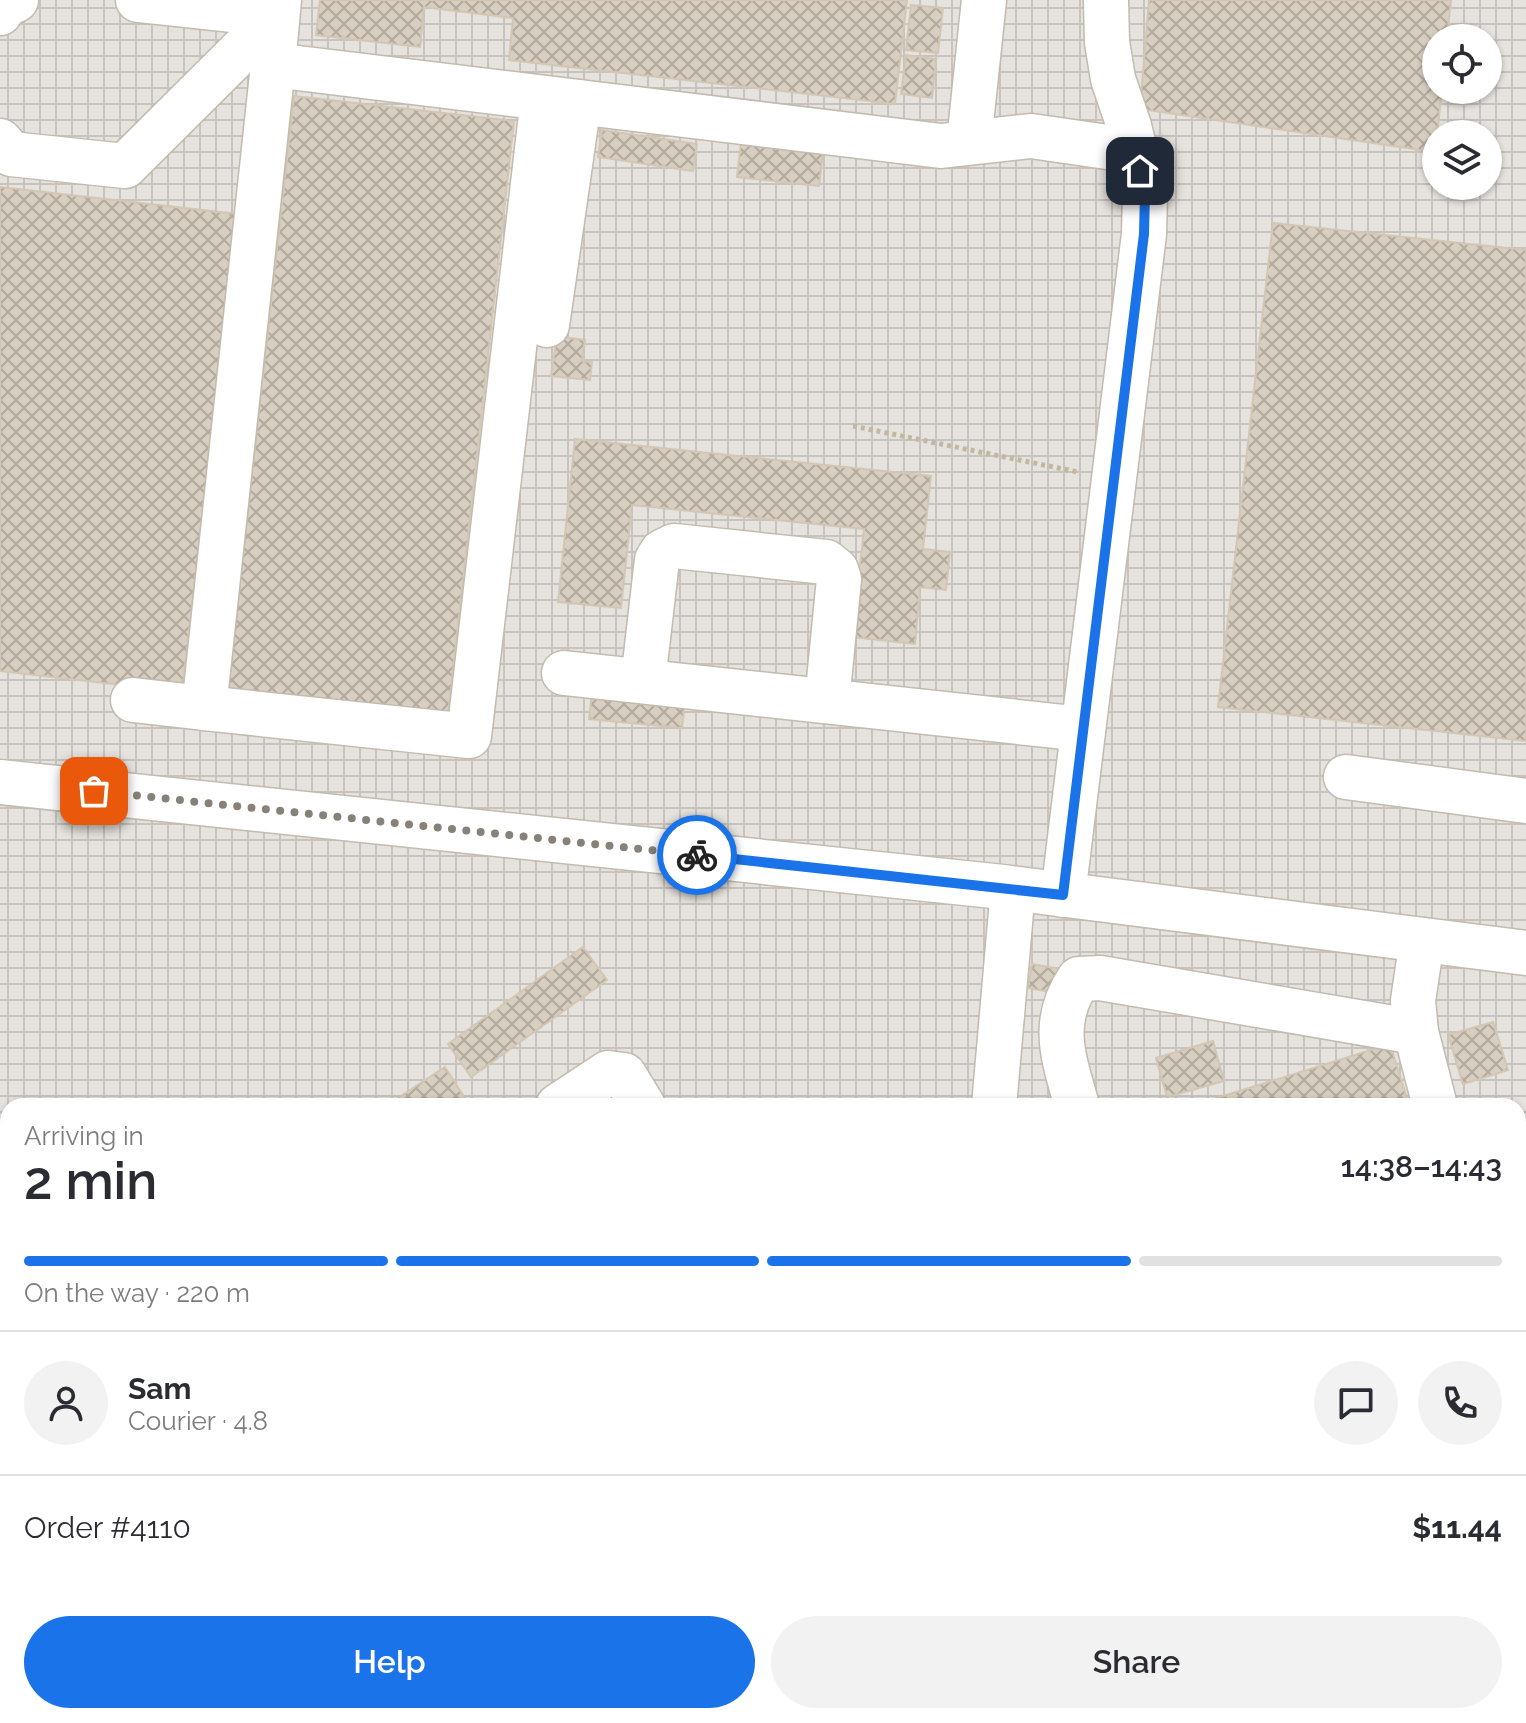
<!DOCTYPE html>
<meta charset="utf-8">
<style>
:root{--surface:#fff;--page:#f2f2f3;--text:#2b2b33;--muted:#7c7c81;--line:#e1e1e2;--accent:#1a73e8}
body{margin:0;font-family:Raleway,sans-serif;background:var(--page);color:var(--text);height:100vh;display:flex;flex-direction:column;font-size:30px;white-space:nowrap}
*{box-sizing:border-box;margin:0}
p{font-size:26px;color:var(--muted)}
.icon{flex:none;width:44px;height:44px;fill:none;stroke:currentColor;stroke-width:2;stroke-linecap:round;stroke-linejoin:round}
.map{position:relative;flex:1;overflow:hidden}
.panel{position:absolute;left:0px;top:1098px;width:1526px;height:626px;display:flex;flex-direction:column;background:var(--surface);border-radius:24px 24px 0 0;box-shadow:0 2px 6px #0004}
.panel>*{flex:none}
.tools{position:absolute;left:1422px;top:24px;display:grid;gap:16px}
.tools a{display:grid;place-items:center;width:80px;height:80px;border-radius:50%;background:var(--surface);box-shadow:0 2px 6px #0004;font-size:40px}
.pin{position:absolute;display:grid;place-items:center;width:68px;height:68px;color:#fff;margin:-34px;border-radius:16px;box-shadow:0 4px 12px #0006}
.courier{position:absolute;display:grid;place-items:center;width:80px;height:80px;margin:-40px;border:6px solid #1a73e8;border-radius:50%;background:#fff;color:#222;box-shadow:0 2px 10px #0007}
.overview em{font-style:normal;font-weight:600}
.overview div{display:flex;flex-direction:column-reverse}
.overview{display:flex;align-items:center;justify-content:space-between;height:136px;padding:0 24px}
h1{font-size:52px;font-weight:600;line-height:60px}
.bar{display:grid;grid-template-columns:repeat(4,1fr);gap:12px 8px;align-content:center;height:96px;padding:0 24px}
.bar i{height:10px;border-radius:6px;background:var(--line)}
.bar .current{background:var(--accent)}
.bar p{grid-column:span 4}
.line{display:flex;align-items:center;gap:20px;padding:0 24px;border-top:2px solid var(--line)}
.line div{flex:1}
.round{display:grid;place-items:center;flex:none;width:84px;height:84px;border-radius:42px;background:var(--page)}
.primary-button{display:flex;gap:16px;margin-top:auto;padding:16px 24px}
.primary-button a{flex:1;height:92px;border-radius:48px;background:var(--accent);color:#fff;font-size:32px;font-weight:600;line-height:92px;text-align:center}
.primary-button a+a{background:var(--page);color:var(--text)}
.map>svg:first-child{display:block}
.industrial{fill:url(#industrial-grid);fill-rule:evenodd}
.building{fill:url(#building-cross-hatch);stroke:#d3c7b4;stroke-width:2}
.lines{fill:none;stroke-linecap:round;stroke-linejoin:round}
.minor-casing{stroke:#c2bbae;stroke-width:47}
.major-casing{stroke:#e6c16a;stroke-width:47}
.path{stroke:#c4b79f;stroke-width:5;stroke-dasharray:4 4;stroke-linecap:butt}
.minor{stroke:#fff;stroke-width:44}
.major{stroke:#ffe39c;stroke-width:44}
.done{stroke:#878178;stroke-width:8;stroke-dasharray:0 14.4}
.route{stroke:#1a73e8;stroke-width:10}
</style>
<div class="map">
<svg width="1526" height="1723" viewBox="0 0 1526 1723">
<defs>
<pattern id="industrial-grid" width="8" height="8" patternUnits="userSpaceOnUse" patternTransform="scale(2)"><rect width="8" height="8" fill="#e6e2dd"/><path d="M0 4h8M4 0v8" fill="none" stroke="#c7c3be"/></pattern>
<pattern id="building-cross-hatch" width="8" height="8" patternUnits="userSpaceOnUse" patternTransform="scale(2)"><rect width="8" height="8" fill="#d8cfc1"/><path d="M0 0l8 8M0 8l8-8" fill="none" stroke="#b1aa9e"/></pattern>
</defs>
<rect width="100%" height="100%" fill="#f6f3ec"/>
<path class="industrial" d="M 0,0 L 1526,0 L 1526,1723 L 243,1723 L 237,1716 L 1518,1716 L 1518,1106 L 8,1106 L 8,1421 L 0,1411 ZM 1436,38 L 1488,38 L 1488,90 L 1436,90 ZM 1436,134 L 1488,134 L 1488,186 L 1436,186 Z"/>
<g class="building">
<polygon points="320,0 907,0 895,104 509,60 513,18 424,7 420,47 316,35"/>
<polygon points="1149,0 1451,0 1447,38 1436,38 1436,90 1442,90 1435,152 1140,109"/>
<polygon points="911,5 943,8 938,53 906,50"/>
<polygon points="906,55 936,59 932,98 901,94"/>
<polygon points="294,96 514,121 448,715 228,690"/>
<polygon points="602,130 697,144 693,171 598,157"/>
<polygon points="741,142 823,152 819,186 737,177"/>
<polygon points="0,187 237,214 182,692 0,671"/>
<polygon points="1273,223 1526,250 1526,741 1218,707"/>
<polygon points="557,336 585,340 582,361 592,362 590,380 551,376"/>
<polygon points="575,439 931,476 923,549 950,552 946,590 920,587 915,644 852,637 864,529 632,505 621,608 558,602"/>
<polygon points="593,683 686,692 682,728 589,719"/>
<polygon points="583,947 607,980 471,1077 448,1044"/>
<polygon points="1032,964 1060,969 1056,993 1028,988"/>
<polygon points="1493,1022 1508,1070 1463,1084 1448,1035"/>
<polygon points="1213,1041 1224,1081 1167,1097 1156,1058"/>
<polygon points="1390,1044 1409,1105 1202,1106 1201,1103"/>
<polygon points="445,1067 470,1106 386,1106"/>
<polygon points="1526,1196 1526,1404 1523,1405 1518,1387 1518,1199"/>
<polygon points="1526,1489 1526,1546 1523,1546 1518,1530 1518,1492"/>
<polygon points="860,1716 910,1716 915,1723 850,1723"/>
<polygon points="991,1716 1058,1716 1057,1723 990,1723"/>
<polygon points="1062,1716 1173,1716 1173,1723 1061,1723"/>
<polygon points="1175,1716 1326,1716 1325,1723 1174,1723"/>
<polygon points="1327,1716 1427,1716 1488,1723 1326,1723"/>
</g>
<g class="lines">
<defs>
<g id="minor">
<polyline points="138,0 277,15"/>
<polyline points="279,0 273,65 941,146 1031,136 1135,151"/>
<polyline points="0,13 5,5 16,0"/>
<polyline points="273,65 204,708 469,736 543,98"/>
<polyline points="0,141 11,154 125,166 277,15"/>
<polyline points="969,142 984,0"/>
<polyline points="547,325 579,102"/>
<polyline points="564,673 1083,729"/>
<polyline points="643,681 657,560 662,552 674,546 826,562 836,570 839,579 827,701"/>
<polyline points="133,700 204,708"/>
<polyline points="1346,777 1526,801"/>
<polyline points="0,782 1003,887 1526,953"/>
<polyline points="1063,895 1144,234 1145,192 1129,126 1113,79 1107,42 1106,0"/>
<polyline points="1422,940 1413,1001 1416,1032 1435,1106"/>
<polyline points="558,1106 608,1073 624,1075 643,1106"/>
<polyline points="994,1106 1013,889"/>
<path d="M 1077,1106 C 1064,1059 1049,1023 1079,979 L 1100,978 L 1416,1032"/>
<polyline points="1518,1161 1526,1159"/>
<polyline points="1518,1460 1526,1457"/>
<polyline points="806,1723 817,1716"/>
</g>
<g id="major">
<polyline points="0,1484 8,1493"/>
<polyline points="193,1716 198,1723"/>
</g>
</defs>
<use href="#minor" class="minor-casing"/>
<use href="#major" class="major-casing"/>
<g class="path">
<polyline points="853,426 1078,472"/>
<polyline points="134,1723 140,1716"/>
</g>
<use href="#minor" class="minor"/>
<use href="#major" class="major"/>
</g>
<g class="lines">
<polyline class="done" points="94,791 697,855"/>
<polyline class="route" points="697,855 1063,895 1144,234 1145,192 1140,171"/>
</g>
</svg>
<div class="tools">
<a><svg class="icon" aria-label="locate" viewBox="0 0 24 24"><circle cx="12" cy="12" r="6"/><path d="M12 2v4M12 18v4M2 12h4M18 12h4"/></svg></a>
<a><svg class="icon" aria-label="layers" viewBox="0 0 24 24"><path d="M12 4l9 5-9 5-9-5zM3 14l9 5 9-5"/></svg></a>
</div>
<div class="pin" style="left:94px;top:791px;background:#ea580c"><svg class="icon" aria-label="bag" viewBox="0 0 24 24"><path d="M5 8h14l-1 12H6zM9 8a3 3 0 0 1 6 0"/></svg></div>
<div class="pin" style="left:1140px;top:171px;background:#1f2937"><svg class="icon" aria-label="home" viewBox="0 0 24 24"><path d="M3 11l9-7 9 7M6 9v11h12V9"/></svg></div>
<div class="courier" style="left:697px;top:855px"><svg class="icon" aria-label="bike" viewBox="0 0 24 24"><circle cx="6" cy="16" r="4"/><circle cx="18" cy="16" r="4"/><path d="M6 16l4-8h5l3 8M10 8l3 8H6M13 5h3"/></svg></div>
<section class="panel">
<div class="overview"><div><h1>2 min</h1><p>Arriving in</p></div><em>14:38–14:43</em></div>
<div class="bar"><i class="current"></i><i class="current"></i><i class="current"></i><i></i><p>On the way · 220 m</p></div>
<div class="line" style="height:144px"><a class="round"><svg class="icon" aria-label="person" viewBox="0 0 24 24"><circle cx="12" cy="8" r="4"/><path d="M4 21q1-7 8-7t8 7"/></svg></a><div><b>Sam</b><p>Courier · 4.8</p></div><a class="round"><svg class="icon" aria-label="chat" viewBox="0 0 24 24"><path d="M4 5h16v11H9l-5 4z"/></svg></a><a class="round"><svg class="icon" aria-label="phone" viewBox="0 0 24 24"><path d="M5 4h4l2 5-3 2q2 4 5 5l2-3 5 2v4C11 20 4 13 5 4z"/></svg></a></div>
<div class="line" style="height:104px"><div>Order #4110</div><b>$11.44</b></div>
<div class="primary-button"><a>Help</a><a>Share</a></div>
</section>
</div>
